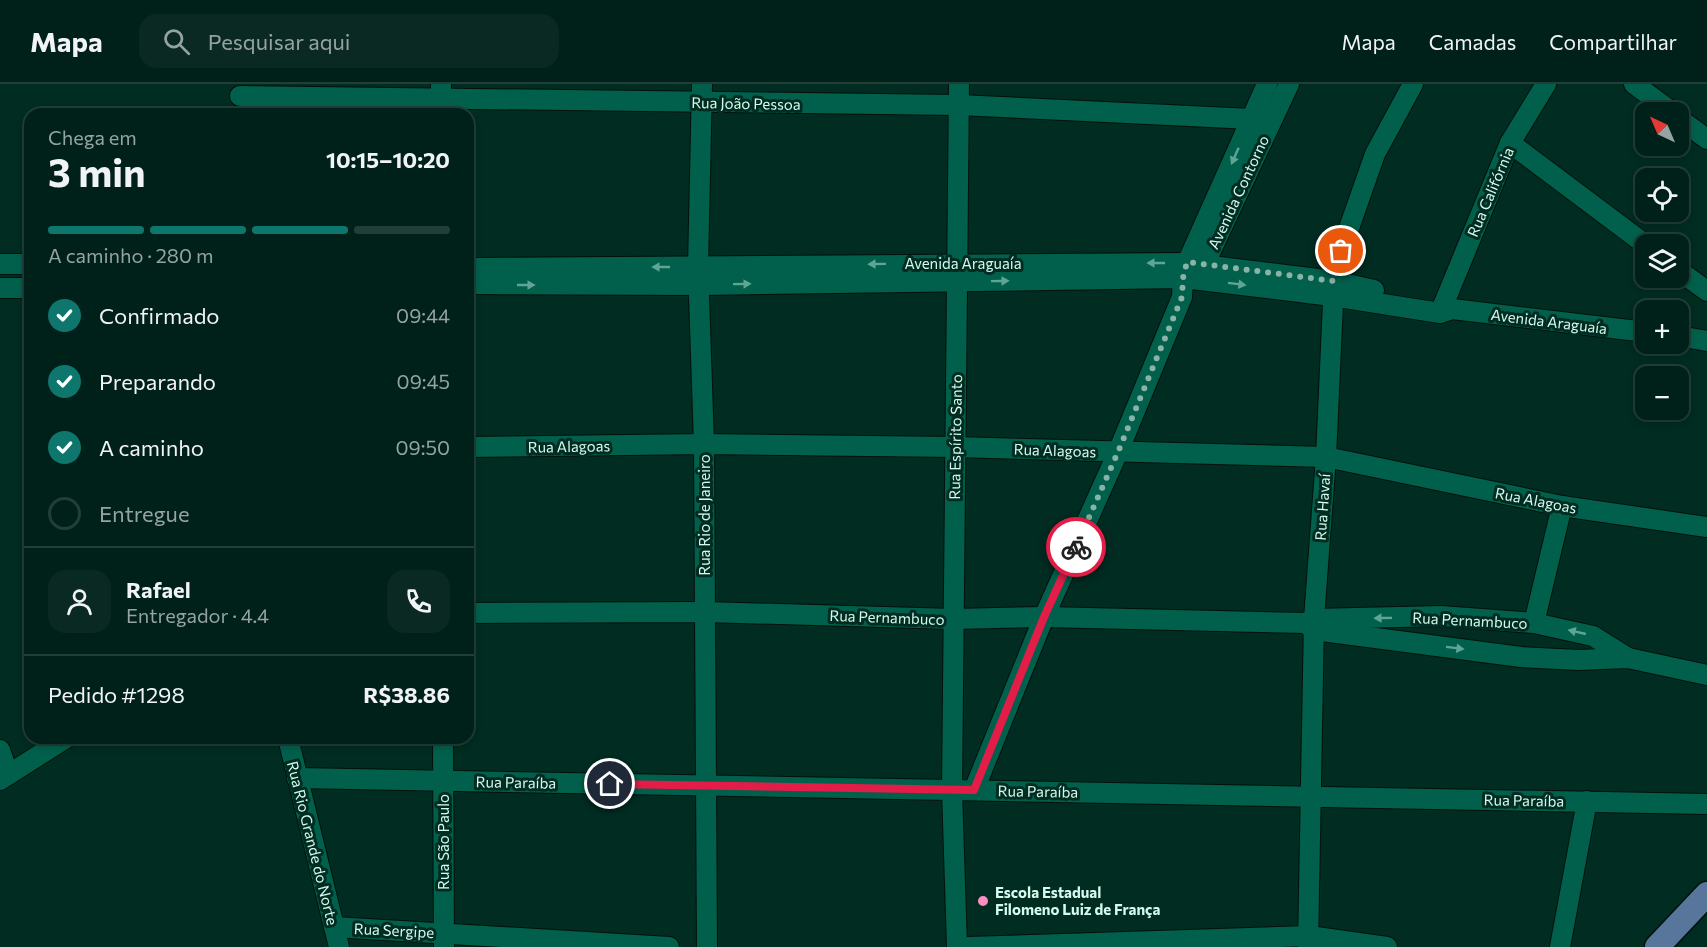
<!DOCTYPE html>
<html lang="pt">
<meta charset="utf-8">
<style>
:root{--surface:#002119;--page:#0a2922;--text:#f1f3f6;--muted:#95a3a2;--line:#223e38;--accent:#0f766e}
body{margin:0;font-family:Commissioner,sans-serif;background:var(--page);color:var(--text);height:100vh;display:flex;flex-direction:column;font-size:22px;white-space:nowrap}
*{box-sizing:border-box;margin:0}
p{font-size:20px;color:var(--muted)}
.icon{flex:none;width:33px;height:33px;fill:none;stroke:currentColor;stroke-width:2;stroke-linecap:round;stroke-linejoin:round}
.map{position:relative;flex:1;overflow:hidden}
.sheet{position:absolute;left:24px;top:24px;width:450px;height:636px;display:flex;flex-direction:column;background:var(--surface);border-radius:18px;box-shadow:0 3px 9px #0003,0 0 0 2px var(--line)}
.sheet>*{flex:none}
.needle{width:39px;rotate:316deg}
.buttons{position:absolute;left:1635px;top:18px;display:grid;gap:12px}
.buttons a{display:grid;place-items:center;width:54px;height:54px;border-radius:12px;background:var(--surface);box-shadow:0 3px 9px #0003,0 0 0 2px var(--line);font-size:30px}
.pin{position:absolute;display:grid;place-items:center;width:51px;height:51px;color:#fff;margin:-26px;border:3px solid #fff;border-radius:50%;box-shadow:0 2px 6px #0007}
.courier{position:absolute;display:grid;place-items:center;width:60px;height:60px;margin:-30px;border:4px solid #e11d48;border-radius:50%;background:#fff;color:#222;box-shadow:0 2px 8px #0007}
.headline em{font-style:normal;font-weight:700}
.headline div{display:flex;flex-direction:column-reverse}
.headline{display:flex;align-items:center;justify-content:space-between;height:102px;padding:0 24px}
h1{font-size:39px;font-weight:700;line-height:45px}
.bar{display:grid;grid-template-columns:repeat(4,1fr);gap:9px 6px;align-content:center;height:72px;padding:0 24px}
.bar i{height:8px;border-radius:4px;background:var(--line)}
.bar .on{background:var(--accent)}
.bar p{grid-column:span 4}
.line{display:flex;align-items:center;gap:15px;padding:0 24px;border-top:2px solid var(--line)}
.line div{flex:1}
.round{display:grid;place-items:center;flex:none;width:63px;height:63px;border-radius:18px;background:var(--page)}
ol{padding:0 24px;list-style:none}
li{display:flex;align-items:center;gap:18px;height:66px}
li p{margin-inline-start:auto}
li .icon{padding:6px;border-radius:50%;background:var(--accent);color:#fff;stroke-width:4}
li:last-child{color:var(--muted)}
li i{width:33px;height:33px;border:3px solid var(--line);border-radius:50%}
header{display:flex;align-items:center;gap:36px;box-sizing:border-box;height:84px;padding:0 30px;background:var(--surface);border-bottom:2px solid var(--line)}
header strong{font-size:28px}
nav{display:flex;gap:33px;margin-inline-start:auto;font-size:21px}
.search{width:420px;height:54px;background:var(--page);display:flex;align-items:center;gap:15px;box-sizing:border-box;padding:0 21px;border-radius:18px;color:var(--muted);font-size:22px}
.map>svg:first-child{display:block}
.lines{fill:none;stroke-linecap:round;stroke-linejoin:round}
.minor-casing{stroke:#00120c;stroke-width:22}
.major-casing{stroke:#00120c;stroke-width:27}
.minor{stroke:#00604c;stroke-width:20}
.major{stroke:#58769b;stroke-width:24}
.oneway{fill:#5fa594}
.done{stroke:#8ab2a6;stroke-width:6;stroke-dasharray:0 10.8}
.route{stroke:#e11d48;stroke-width:8}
.poi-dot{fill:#fc8fc1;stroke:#002c21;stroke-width:2}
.labels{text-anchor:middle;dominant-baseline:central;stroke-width:6;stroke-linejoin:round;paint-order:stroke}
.street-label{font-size:15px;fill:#d4faed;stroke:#002c21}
.poi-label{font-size:15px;font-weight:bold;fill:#d4faed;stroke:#002c21;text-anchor:start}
</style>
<header>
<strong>Mapa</strong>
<div class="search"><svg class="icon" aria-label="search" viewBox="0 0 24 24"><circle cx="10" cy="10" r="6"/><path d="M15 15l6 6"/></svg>Pesquisar aqui</div>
<nav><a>Mapa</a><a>Camadas</a><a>Compartilhar</a></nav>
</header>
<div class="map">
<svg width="1707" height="863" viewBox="0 0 1707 863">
<rect width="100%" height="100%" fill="#002c21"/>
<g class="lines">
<defs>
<g id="minor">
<polyline points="441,0 441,30"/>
<polyline points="702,0 698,183 704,360 707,863"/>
<polyline points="1634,0 1672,28"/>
<polyline points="240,12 958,21 1252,35 1270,39"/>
<polyline points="1678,34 1707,55"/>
<polyline points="1510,59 1646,161"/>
<polyline points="0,180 30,180"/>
<polyline points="468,184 1187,179 1334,197 1374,206"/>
<polyline points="1678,186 1707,207"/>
<polyline points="1200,190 1289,0"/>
<polyline points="468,200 700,201 1183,194 1332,212 1440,229 1452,225 1646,248"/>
<polyline points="0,204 30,204"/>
<polyline points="1440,229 1510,59 1546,0"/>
<polyline points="1678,252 1707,257"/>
<polyline points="468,363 704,360 955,363 1326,373 1562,422 1707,443"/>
<polyline points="468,529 705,528 954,535 1044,533 1305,539 1314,535 1441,532 1534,539 1593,552 1628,574"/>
<polyline points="1534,539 1562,422"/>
<polyline points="1308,541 1314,546 1521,573 1578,576 1628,574 1707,591"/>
<polyline points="288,654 339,863"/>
<polyline points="443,654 444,863"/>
<polyline points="0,666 8,690"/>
<polyline points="297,694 1707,720"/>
<polyline points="0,696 66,654"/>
<polyline points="974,706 1044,533 1118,368 1182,213 1183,194 1187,179 1267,0"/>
<polyline points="334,843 669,863"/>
<polyline points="957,863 952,706 959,0"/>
<polyline points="968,863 1309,852 1387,863"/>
<polyline points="1308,863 1314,535 1326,373 1334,197 1341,167 1375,70 1413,0"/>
<polyline points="1560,863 1587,717"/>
</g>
<polyline id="major" points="1657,863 1707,810"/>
</defs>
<use href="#minor" class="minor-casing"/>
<use href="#major" class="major-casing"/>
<use href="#minor" class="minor"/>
<use href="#major" class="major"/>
</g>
<defs><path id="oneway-solid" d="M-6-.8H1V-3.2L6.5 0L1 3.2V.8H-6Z" transform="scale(1.5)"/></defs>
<g class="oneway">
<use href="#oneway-solid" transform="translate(1235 72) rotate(114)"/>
<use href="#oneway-solid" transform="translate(1156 179) rotate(180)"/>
<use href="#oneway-solid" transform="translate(877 180) rotate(179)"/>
<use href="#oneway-solid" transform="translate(661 183) rotate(180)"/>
<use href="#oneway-solid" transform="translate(1000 197) rotate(-1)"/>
<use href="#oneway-solid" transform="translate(742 200) rotate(-1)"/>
<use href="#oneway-solid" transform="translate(1237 200) rotate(7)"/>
<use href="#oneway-solid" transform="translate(526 201)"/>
<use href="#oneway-solid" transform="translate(1383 534) rotate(179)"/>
<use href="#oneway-solid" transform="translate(1577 548) rotate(-167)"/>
<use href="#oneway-solid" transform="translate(1455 564) rotate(7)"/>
</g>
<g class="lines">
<polyline class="done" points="1076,463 1118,368 1182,213 1183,194 1187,178 1334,197 1341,167"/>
<polyline class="route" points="610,700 974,706 1044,533 1076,463"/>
</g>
<circle class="poi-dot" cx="983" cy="817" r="6"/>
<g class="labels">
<g class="street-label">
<text transform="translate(746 19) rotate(1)">Rua João Pessoa</text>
<text transform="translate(1238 108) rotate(-65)">Avenida Contorno</text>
<text transform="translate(1490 108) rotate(-67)">Rua Califórnia</text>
<text x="963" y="179">Avenida Araguaía</text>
<text transform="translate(1549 237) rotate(7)">Avenida Araguaía</text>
<text transform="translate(955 353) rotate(-89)">Rua Espírito Santo</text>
<text transform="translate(569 362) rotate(-1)">Rua Alagoas</text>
<text transform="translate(1055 366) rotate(2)">Rua Alagoas</text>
<text transform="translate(1536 416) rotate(11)">Rua Alagoas</text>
<text transform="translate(1322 423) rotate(-86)">Rua Havaí</text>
<text transform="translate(704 431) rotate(-90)">Rua Rio de Janeiro</text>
<text transform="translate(887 533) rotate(2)">Rua Pernambuco</text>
<text transform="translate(1470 536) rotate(3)">Rua Pernambuco</text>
<text transform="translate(516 698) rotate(1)">Rua Paraíba</text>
<text transform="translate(1038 707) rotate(1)">Rua Paraíba</text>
<text transform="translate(1524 716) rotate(1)">Rua Paraíba</text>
<text transform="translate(443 758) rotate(-90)">Rua São Paulo</text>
<text transform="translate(313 759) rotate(76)">Rua Rio Grande do Norte</text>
<text transform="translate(394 846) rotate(3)">Rua Sergipe</text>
</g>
<g class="poi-label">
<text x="995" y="808">Escola Estadual<tspan x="995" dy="17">Filomeno Luiz de França</tspan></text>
</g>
</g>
</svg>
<div class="buttons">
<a><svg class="needle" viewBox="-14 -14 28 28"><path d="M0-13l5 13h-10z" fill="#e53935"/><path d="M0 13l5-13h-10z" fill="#95a3a2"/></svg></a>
<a><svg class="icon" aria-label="locate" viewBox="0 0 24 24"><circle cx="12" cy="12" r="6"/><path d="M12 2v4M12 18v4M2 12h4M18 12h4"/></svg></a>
<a><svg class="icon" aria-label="layers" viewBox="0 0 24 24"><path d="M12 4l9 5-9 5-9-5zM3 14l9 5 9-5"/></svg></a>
<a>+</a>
<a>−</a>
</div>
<div class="pin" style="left:1341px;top:167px;background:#ea580c"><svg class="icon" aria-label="bag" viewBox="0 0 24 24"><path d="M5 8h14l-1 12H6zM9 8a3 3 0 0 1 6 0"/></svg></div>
<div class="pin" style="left:610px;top:700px;background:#1f2937"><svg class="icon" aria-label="home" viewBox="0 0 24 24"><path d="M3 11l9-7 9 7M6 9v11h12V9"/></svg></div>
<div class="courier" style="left:1076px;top:463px"><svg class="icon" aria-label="bike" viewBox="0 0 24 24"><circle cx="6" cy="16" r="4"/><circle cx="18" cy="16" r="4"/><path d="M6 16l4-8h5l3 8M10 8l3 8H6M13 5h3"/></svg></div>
<section class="sheet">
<div class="headline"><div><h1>3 min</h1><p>Chega em</p></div><em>10:15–10:20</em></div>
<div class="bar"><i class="on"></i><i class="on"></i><i class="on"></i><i></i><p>A caminho · 280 m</p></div>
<ol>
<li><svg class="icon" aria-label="check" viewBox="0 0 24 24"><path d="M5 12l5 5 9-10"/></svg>Confirmado<p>09:44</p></li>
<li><svg class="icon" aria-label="check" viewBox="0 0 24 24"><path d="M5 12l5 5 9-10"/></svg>Preparando<p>09:45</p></li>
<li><svg class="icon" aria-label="check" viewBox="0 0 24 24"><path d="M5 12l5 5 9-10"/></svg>A caminho<p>09:50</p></li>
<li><i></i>Entregue</li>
</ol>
<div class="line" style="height:108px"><a class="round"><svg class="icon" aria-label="person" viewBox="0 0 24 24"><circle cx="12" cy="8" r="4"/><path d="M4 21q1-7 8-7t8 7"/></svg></a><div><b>Rafael</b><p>Entregador · 4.4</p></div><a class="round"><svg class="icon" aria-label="phone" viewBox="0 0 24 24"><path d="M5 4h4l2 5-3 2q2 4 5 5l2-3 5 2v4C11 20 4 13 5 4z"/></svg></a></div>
<div class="line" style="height:78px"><div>Pedido #1298</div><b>R$38.86</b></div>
</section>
</div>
